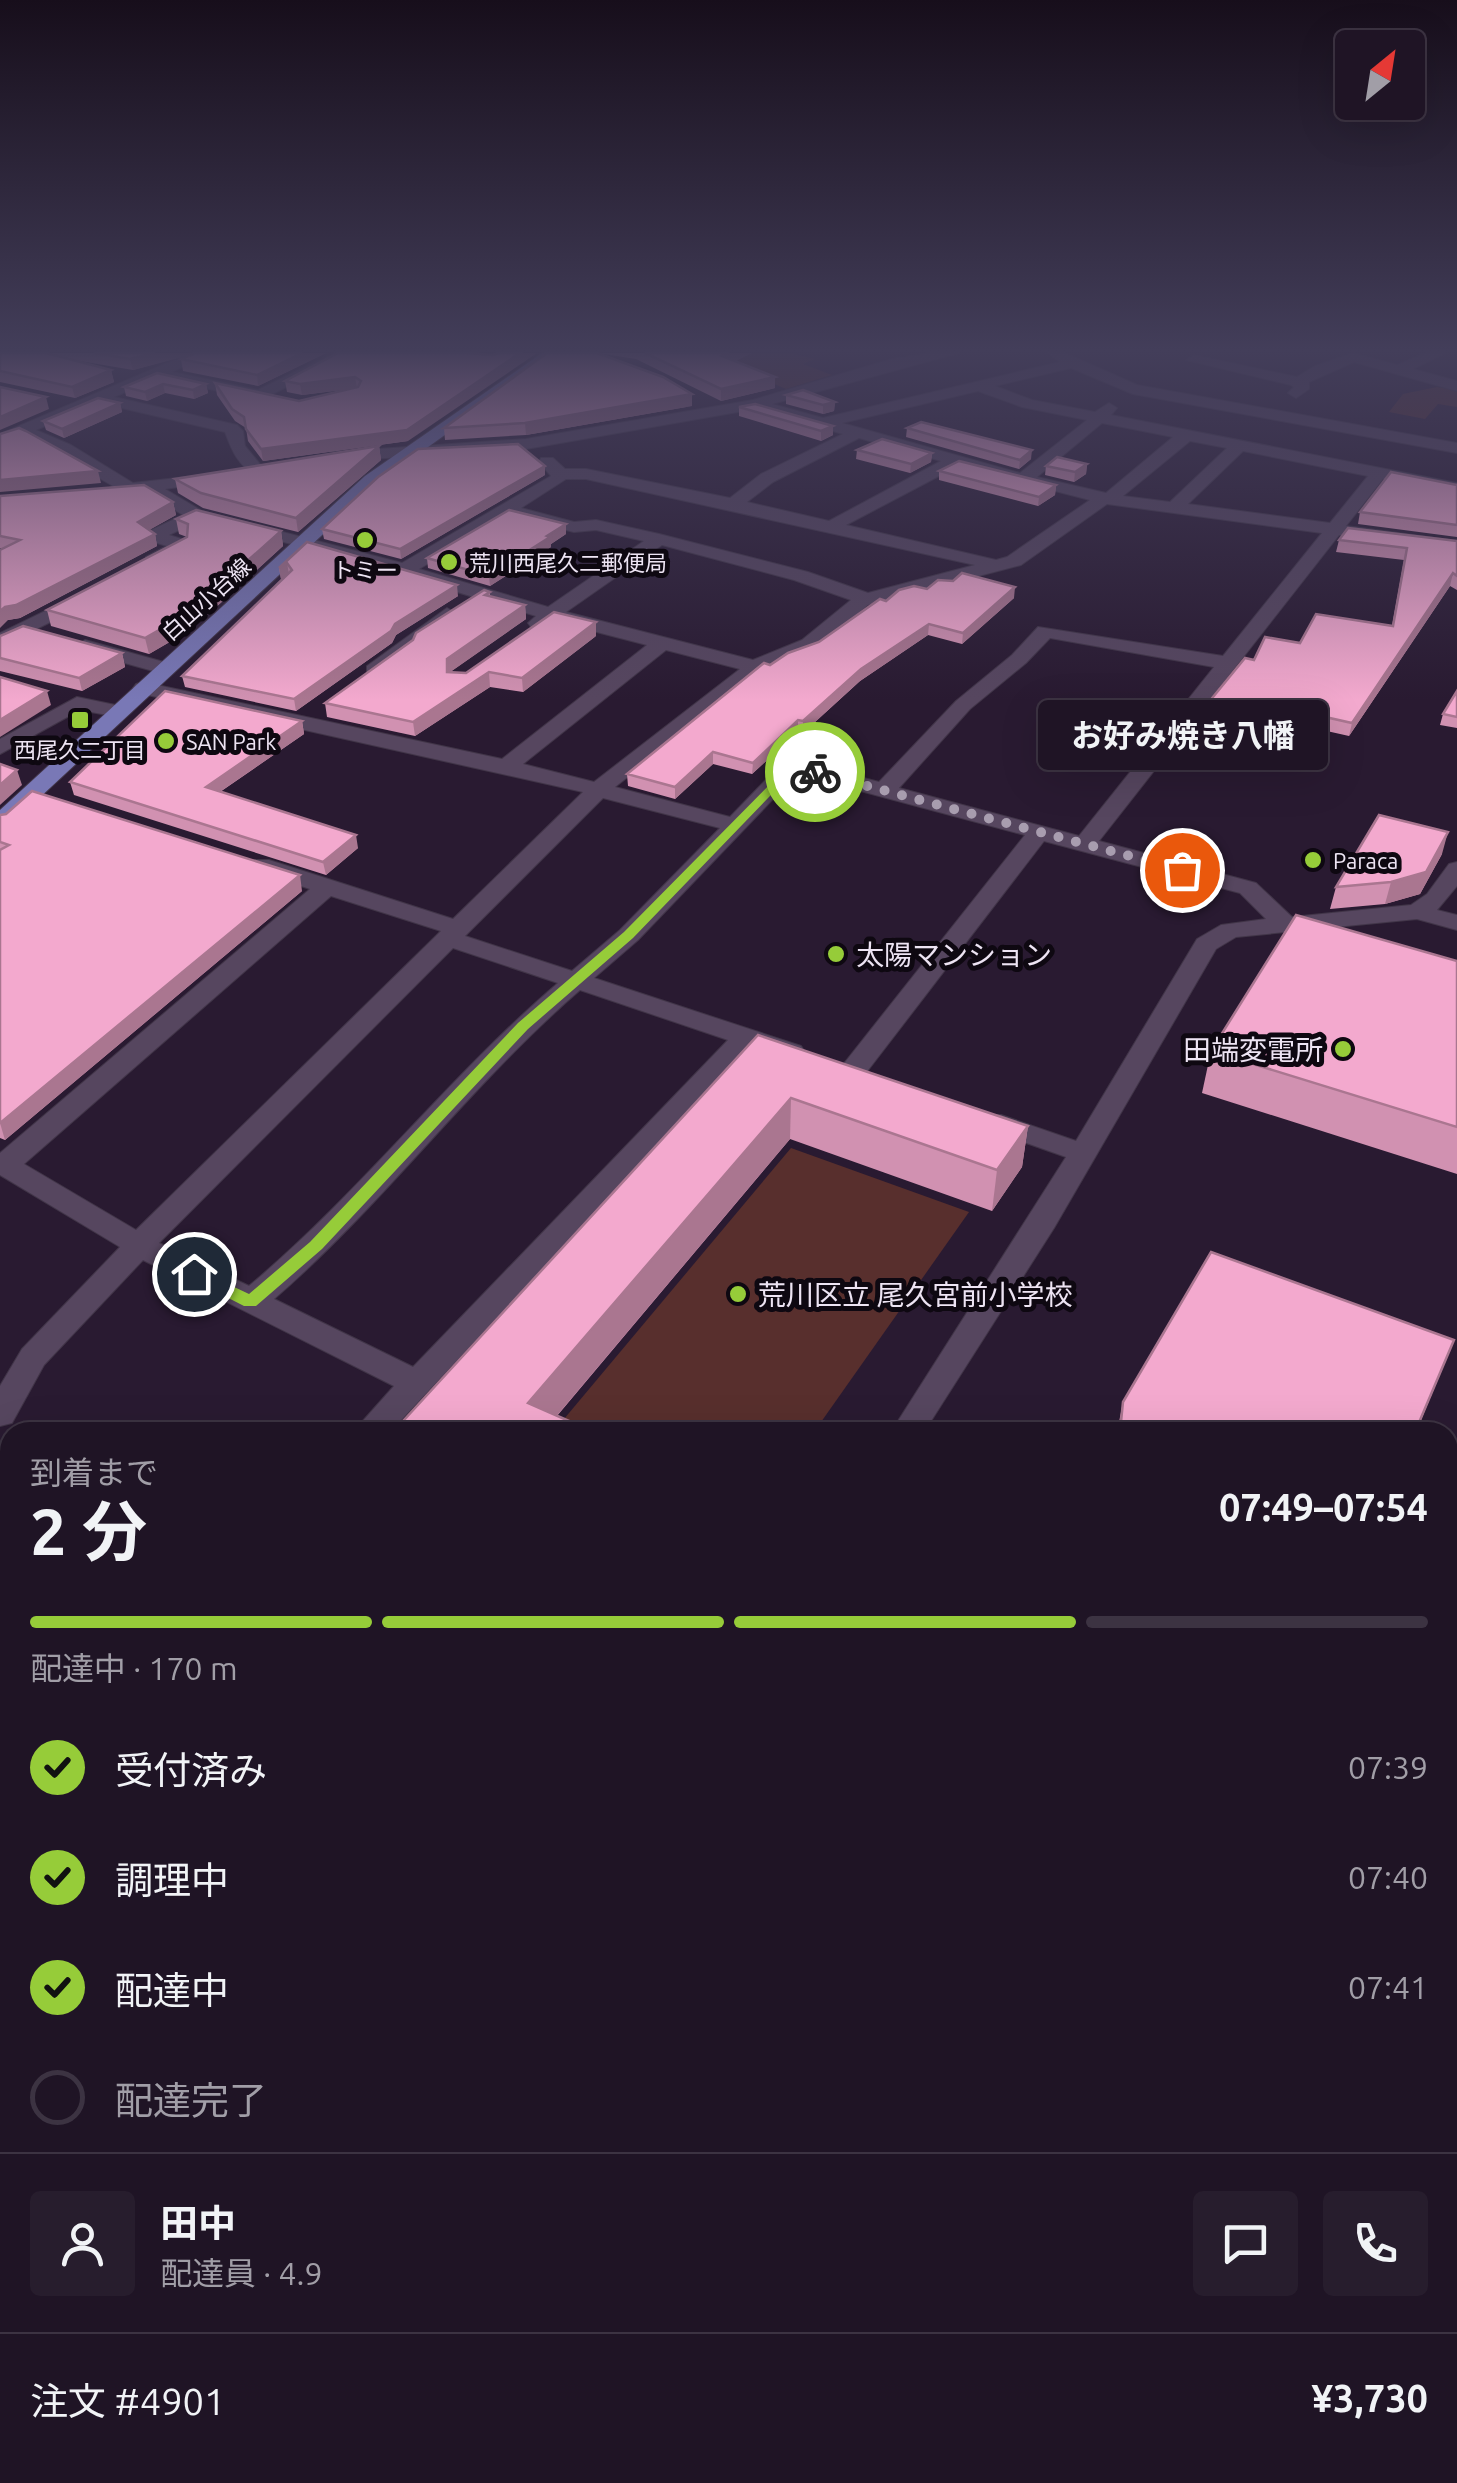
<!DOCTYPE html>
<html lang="ja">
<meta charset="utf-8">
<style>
:root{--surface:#1f1425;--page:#271d2d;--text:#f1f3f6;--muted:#a19ea7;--line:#3c3342;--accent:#96cc39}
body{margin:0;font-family:Ubuntu,"Noto Sans JP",sans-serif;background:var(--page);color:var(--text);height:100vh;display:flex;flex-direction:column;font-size:38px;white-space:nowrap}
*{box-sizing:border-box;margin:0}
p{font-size:32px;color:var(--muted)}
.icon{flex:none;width:55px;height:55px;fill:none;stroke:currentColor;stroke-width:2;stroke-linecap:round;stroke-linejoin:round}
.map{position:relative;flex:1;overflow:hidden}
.drawer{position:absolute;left:0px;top:1422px;width:1458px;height:1062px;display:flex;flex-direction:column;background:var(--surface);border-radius:30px 30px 0 0;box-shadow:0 10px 40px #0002,0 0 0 2px var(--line)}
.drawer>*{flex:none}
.needle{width:65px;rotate:30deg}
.fabs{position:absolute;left:1335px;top:30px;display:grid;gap:20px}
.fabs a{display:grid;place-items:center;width:90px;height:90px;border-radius:10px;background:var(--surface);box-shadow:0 10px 40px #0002,0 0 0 2px var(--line);font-size:50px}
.pin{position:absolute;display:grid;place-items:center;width:85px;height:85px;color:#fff;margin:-42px;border:5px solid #fff;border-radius:50%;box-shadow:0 2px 10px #0007}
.courier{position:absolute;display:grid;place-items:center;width:100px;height:100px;margin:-50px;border:8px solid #96cc39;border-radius:50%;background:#fff;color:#222;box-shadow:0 2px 12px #0007}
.bubble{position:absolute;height:70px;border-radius:10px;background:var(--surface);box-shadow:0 10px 40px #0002,0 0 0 2px var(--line);font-size:32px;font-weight:700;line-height:70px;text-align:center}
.head em{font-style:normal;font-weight:700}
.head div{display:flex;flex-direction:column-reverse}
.head{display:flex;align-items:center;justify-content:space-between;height:170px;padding:0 30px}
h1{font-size:65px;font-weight:700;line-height:75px}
.bar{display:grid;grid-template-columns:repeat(4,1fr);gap:15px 10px;align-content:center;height:120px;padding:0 30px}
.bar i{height:12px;border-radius:8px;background:var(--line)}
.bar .selected{background:var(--accent)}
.bar p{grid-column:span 4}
.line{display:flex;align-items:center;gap:25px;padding:0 30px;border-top:2px solid var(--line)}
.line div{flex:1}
.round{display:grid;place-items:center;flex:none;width:105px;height:105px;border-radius:10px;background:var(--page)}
ol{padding:0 30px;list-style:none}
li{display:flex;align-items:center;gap:30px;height:110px}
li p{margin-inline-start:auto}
li .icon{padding:10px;border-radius:50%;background:var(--accent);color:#111;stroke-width:4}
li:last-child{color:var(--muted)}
li i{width:55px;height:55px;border:5px solid var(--line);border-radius:50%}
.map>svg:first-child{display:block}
.green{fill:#582f2d}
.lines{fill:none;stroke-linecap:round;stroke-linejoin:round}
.minor-casing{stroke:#413548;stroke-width:2}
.major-casing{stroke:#413548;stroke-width:2}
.path{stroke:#766a7d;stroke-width:10;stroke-dasharray:15 8;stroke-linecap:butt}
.minor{fill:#56465f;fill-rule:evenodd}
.major{fill:#7978b6;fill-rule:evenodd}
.wall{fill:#d191b1}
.shaded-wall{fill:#aa7690}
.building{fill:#f3a9ce;stroke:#aa7690;stroke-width:2.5}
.route{fill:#96cc39}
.done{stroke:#a89daf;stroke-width:10;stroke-dasharray:0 18}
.poi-dot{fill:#96cc39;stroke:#0e0811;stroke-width:4}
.labels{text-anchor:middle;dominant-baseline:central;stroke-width:10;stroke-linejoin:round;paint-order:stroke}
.far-poi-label{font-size:22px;fill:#ede4f3;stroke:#0e0811;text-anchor:start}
.far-street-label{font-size:22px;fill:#ede4f3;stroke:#0e0811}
.poi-label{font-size:28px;fill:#ede4f3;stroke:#0e0811;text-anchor:start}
</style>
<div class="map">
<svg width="1457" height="2483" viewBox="0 0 1457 2483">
<rect width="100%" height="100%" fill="#291a31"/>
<g class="green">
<polygon points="720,353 790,353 815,359 803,364 832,375 786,389 741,370"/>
<polygon points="1437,387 1457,390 1457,407 1438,404 1425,419 1389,412 1403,394"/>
<polygon points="791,1148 969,1212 814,1432 595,1432 564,1419"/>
</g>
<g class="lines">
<defs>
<g id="minor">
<path d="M 191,353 L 210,353 L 172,372 L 258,390 L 334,353 L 352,353 L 261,400 L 158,378 L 114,397 L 237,425 L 243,431 L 245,446 L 264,469 L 256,474 C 238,467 231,448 225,432 L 100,403 L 36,430 L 71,445 L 133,483 L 221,473 L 221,481 L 165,489 L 202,511 L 402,563 L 551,476 L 539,462 L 541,458 L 553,458 L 565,469 L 586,469 L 730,498 L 761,474 L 843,434 L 755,409 L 526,449 L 340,461 L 332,456 L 334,452 L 526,439 L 753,400 L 892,359 L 930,353 L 959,353 L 772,404 L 823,418 L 1060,362 L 1048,353 L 1065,353 L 1137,385 L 1457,443 L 1457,453 L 1133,394 L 1071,368 L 995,386 L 1032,400 L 1095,412 L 1109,403 L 1117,408 L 1111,415 L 1457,483 L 1457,493 L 1383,479 L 1346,526 L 1457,541 L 1457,551 L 1339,535 L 1099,841 L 1256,883 L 1292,917 L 1411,905 L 1427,894 L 1449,864 L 1457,862 L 1457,886 L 1437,910 L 1457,915 L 1457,930 L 1417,919 L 1236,937 L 1216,949 L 1054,1228 L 924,1432 L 891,1432 L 1066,1157 L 981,1127 L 977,1121 L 981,1115 L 1001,1115 L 1076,1141 L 1197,939 L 1221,925 L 1266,919 L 1240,893 L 1044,841 L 862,1078 L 842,1078 L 838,1072 L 842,1066 L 1025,835 L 797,774 L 638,940 L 594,978 L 801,1046 L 805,1052 L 792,1060 L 750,1047 L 390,1432 L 353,1432 L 394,1386 L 143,1260 L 44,1365 L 12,1423 L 0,1426 L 0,1386 L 22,1349 L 120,1247 L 0,1175 L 0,1153 L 310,889 L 253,870 L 249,865 L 253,860 L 269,860 L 453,919 L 583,792 L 143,694 L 133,688 L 136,684 L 143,682 L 502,759 L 647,645 L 554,621 L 545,627 L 531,627 L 528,623 L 536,616 L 332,554 L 198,521 L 169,535 L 188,541 L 188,549 L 160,565 L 146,565 L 146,557 L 167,546 L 147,540 L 147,532 L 183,515 L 145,492 L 107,495 L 104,491 L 113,486 L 31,439 L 22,436 L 0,445 L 0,434 ZM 978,391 L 1022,407 L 1087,420 L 1020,473 L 842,423 ZM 1102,423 L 1173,437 L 1106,493 L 1037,477 ZM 859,438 L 941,461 L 829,521 L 747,502 L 773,482 ZM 1190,441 L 1227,448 L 1170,502 L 1123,496 ZM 1243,451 L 1368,476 L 1330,523 L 1188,504 ZM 958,466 L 1090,500 L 1007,557 L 996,560 L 846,525 ZM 566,479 L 586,479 L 975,565 L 868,593 L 808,572 L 659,534 L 596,520 L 574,522 L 521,508 ZM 1107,504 L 1322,533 L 1223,656 L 1038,627 L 1012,655 L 956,701 L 879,782 L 792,759 L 784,761 L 730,817 L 615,787 L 762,671 L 816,648 L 868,605 L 1021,565 ZM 509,516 L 574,532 L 596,530 L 644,541 L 548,607 L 419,569 ZM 662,545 L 794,580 L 851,600 L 802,640 L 753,660 L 566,612 ZM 1050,638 L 1214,667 L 1079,836 L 899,788 L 970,709 L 1026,663 ZM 666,650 L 740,669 L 594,782 L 523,764 ZM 603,798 L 720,828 L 620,930 L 572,971 L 465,936 ZM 331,896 L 441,931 L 136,1230 L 24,1164 ZM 453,948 L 558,983 C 448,1077 360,1193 249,1286 L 159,1243 ZM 580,990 L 728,1040 L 413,1367 L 274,1299 C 384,1204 470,1085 580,990 Z"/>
<polygon points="1353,353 1397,365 1426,353 1445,353 1413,369 1457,381 1457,391 1354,362 1309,382 1309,389 1296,398 1288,393 1294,387 1291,385 1186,360 1194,355 1297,377 1315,366"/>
<polygon points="82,593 89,595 89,603 0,647 0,633"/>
<polygon points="447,608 457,614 454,618 381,674 367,674 367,666"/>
<polygon points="85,640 171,664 174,668 164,674 78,650 75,646"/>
<polygon points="77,697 125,707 128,711 118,717 80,710 0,754 0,739"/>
<polygon points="1448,2075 1457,2078 1457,2124 1448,2120"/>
<polygon points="0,2166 10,2170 10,2216 0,2212"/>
<polygon points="1448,2399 1457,2403 1457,2455 1448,2451"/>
<polygon points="182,2475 234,2475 231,2483 178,2483"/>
<polygon points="580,2475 637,2475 641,2483 583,2483"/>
<polygon points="701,2475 752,2475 749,2483 697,2483"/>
</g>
<polygon id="major" points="542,353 558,353 377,484 8,827 0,829 0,810 365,476"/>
</defs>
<use href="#minor" class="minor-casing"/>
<use href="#major" class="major-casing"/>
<polyline class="path" points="1448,2220 1457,2225"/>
<use href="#minor" class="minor"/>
<use href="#major" class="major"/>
</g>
<g class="wall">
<polygon points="0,353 326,353 258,386 183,371 181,359 191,354 133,370 68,359 111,370 114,382 75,398 0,382"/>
<polygon points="338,353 408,441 263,461 248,441 246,428 235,421 217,395 215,383 299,401 350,389 302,395 287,392 285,381"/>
<polygon points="598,353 752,353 734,361 775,388 721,401 636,359"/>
<polygon points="157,373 206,384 208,393 194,399 165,393 147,401 126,396 124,387"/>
<polygon points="786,395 835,402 834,411 823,414 786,404"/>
<polygon points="120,403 122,412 64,438 46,430 43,421"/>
<polygon points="692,406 526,435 445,440 444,428"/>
<polygon points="739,407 833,426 833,435 821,441 739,416"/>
<polygon points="907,428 1031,459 1019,469 906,437"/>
<polygon points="379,446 381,460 298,532 203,508 178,493 175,479"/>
<polygon points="857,450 932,453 931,462 910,473 856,459"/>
<polygon points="1087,464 1086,474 1074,482 1045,475 1046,466"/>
<polygon points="939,471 1056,485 1055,495 1038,506 939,480"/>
<polygon points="545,475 401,559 324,539 322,529"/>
<polygon points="1457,485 1457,537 1358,524 1360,512"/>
<polygon points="0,496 173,502 176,515 149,530 155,534 157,546 20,618 8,620 4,548 0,548"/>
<polygon points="176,519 281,531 283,546 192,629 149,654 51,626 47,610 187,537 179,534"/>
<polygon points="566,534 551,544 551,547 490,586 428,568 427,558"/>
<polygon points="1339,540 1457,541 1457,590 1450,586 1349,736 1291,723 1278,740 1201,721 1204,708 1254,660 1300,643 1392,626 1404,560 1336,552"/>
<polygon points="307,542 458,596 396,635 392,643 296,711 185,687 182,676 286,575 281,579 279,568"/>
<polygon points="927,589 1014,598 962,644 928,635 860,681 803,733 798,732 752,774 713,764 675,799 628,786 627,774 770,665 819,642 886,601"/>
<polygon points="490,592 490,597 525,605 526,619 450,672 466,673 596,636 523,692 490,687 415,736 327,717 325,703"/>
<polygon points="0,636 122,653 125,667 82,691 0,671"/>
<polygon points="1457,691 1457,728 1440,725 1443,714"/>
<polygon points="302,721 304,734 220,792 358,848 326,875 74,795 70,782"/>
<polygon points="0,815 302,891 5,1140 0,1138"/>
<polygon points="1442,854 1420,894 1385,904 1330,909 1336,887"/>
<polygon points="1457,961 1457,1174 1202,1093 1211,1051"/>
<polygon points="758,1035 1028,1126 1022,1167 992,1211 790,1139 557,1416 393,1432"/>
<polygon points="1454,1340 1416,1432 1117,1432 1123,1402"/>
<polygon points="1448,1518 1457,1522 1457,1816 1448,1811"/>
<polygon points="10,1962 10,2125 0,2121 0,1989 2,1988"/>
</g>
<g class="shaded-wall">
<polygon points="155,353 198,353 133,370 130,359"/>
<polygon points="302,353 326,353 258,386 257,375"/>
<polygon points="520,353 537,353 408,441 263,461 261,449"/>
<polygon points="729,353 752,353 722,368 722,356"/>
<polygon points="111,370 114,382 75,398 72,387"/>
<polygon points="355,377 357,388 302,395 300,384"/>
<polygon points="775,377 775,388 721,401 721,389"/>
<polygon points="163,384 165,393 147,401 145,392"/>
<polygon points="206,384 208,393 194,399 193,390"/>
<polygon points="692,394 692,406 526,435 525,423"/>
<polygon points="46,397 49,409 0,430 0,417"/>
<polygon points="835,402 834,411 823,414 823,405"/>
<polygon points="120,403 122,412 64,438 62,429"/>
<polygon points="833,426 833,435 821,441 821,431"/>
<polygon points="379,446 381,460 298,532 296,518"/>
<polygon points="1032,450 1031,459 1019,469 1020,460"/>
<polygon points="932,453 931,462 910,473 911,464"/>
<polygon points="1087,464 1086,474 1074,482 1075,472"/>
<polygon points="545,466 545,475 401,559 400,549"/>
<polygon points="98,471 101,483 0,492 0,480"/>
<polygon points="1056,485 1055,495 1038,506 1039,497"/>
<polygon points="173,502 176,515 140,535 138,522"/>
<polygon points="566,524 566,534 551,544 551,547 490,586 489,576"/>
<polygon points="281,531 283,546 192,629 149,654 145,638"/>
<polygon points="155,534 157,546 20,618 8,620 0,628 0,611 5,607"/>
<polygon points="287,563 289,574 281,579 279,568"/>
<polygon points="1453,573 1450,586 1349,736 1352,723"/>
<polygon points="457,585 458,596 396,635 392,643 296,711 294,699 395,624"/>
<polygon points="1015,587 1014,598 962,644 963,633"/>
<polygon points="525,605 526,619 449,673 447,672 447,659"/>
<polygon points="596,622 596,636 523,692 522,678"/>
<polygon points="929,624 928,635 860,681 803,733 803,721 861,669"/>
<polygon points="122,653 125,667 82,691 79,678"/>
<polygon points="489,672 490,687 415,736 413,722"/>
<polygon points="47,691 51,705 0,737 0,720"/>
<polygon points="1294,710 1291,723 1278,740 1281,727"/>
<polygon points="798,720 798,732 752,774 753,763"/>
<polygon points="302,721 304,734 208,800 206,787"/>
<polygon points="713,752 713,764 675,799 675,787"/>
<polygon points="17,770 22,785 0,805 0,785"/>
<polygon points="1448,832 1442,854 1420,894 1385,904 1391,882"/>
<polygon points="356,835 358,848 326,875 323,862"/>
<polygon points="300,875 302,891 5,1140 0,1123"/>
<polygon points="791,1098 790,1139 543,1432 528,1403"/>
<polygon points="1028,1126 1022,1167 992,1211 997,1170"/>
<polygon points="1454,1340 1416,1432 1414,1432"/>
<polygon points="10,1878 10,1915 0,1927 0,1891"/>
<polygon points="125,2475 145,2475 140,2483 120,2483"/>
</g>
<g class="building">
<polygon points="0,353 46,353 111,370 72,387 0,371"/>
<polygon points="94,353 155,353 130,359"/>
<polygon points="195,353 302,353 257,375 181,359"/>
<polygon points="338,353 466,353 492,355 499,353 520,353 407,430 261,449 246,429 244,417 232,409 215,383 299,401 358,387 361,381 355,377 300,384 285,381"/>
<polygon points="547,353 597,353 663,377 692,394 525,423 444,428"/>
<polygon points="645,353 729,353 722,356 775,377 721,389"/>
<polygon points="157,373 206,384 193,390 163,384 145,392 124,387"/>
<polygon points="0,387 46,397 0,417"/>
<polygon points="803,390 835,402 823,405 786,395"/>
<polygon points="98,398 120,403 62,429 43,421"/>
<polygon points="755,404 833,426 821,431 739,407"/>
<polygon points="921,422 1032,450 1020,460 907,428"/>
<polygon points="19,428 26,431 98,471 0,480 0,434"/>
<polygon points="882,439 932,453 911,464 857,450"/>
<polygon points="518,444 545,466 400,549 322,529 378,477 418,449"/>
<polygon points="379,446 296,518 201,493 175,479"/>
<polygon points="1057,457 1087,464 1075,472 1046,466"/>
<polygon points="959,461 1056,485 1039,497 939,471"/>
<polygon points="1391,472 1457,485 1457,525 1360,512"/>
<polygon points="144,485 173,502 138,522 155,534 16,605 5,607 0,611 0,550 20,540 0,536 0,496"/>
<polygon points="196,510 281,531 189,613 145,638 47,610 187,537 188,524 176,519"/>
<polygon points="509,510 566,524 547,536 550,537 489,576 427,558"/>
<polygon points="1348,528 1457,541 1457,576 1453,573 1352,723 1294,710 1281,727 1204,708 1245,658 1254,660 1265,637 1300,643 1316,614 1393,626 1407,548 1339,540"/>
<polygon points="307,542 457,585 395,624 391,631 294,699 182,676 292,570 287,563 279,568"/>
<polygon points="962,573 1015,587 963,633 929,624 861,669 803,721 798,720 753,763 713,752 675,787 627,774 764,663 770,665 788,653 819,642 880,599 886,601 899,590 914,586 927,589 938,580 953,581"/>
<polygon points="484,590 490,592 485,595 525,605 447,659 447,672 466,673 554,612 596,622 522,678 489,672 413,722 325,703 413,640 416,633"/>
<polygon points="23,626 122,653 79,678 0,658 0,636"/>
<polygon points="0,677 47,691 0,720"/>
<polygon points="165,691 302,721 206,787 356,835 323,862 70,782"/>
<polygon points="1457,691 1457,717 1443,714"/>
<polygon points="0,764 17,770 0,785"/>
<polygon points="32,791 300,875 0,1123 0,850 9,845 0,842 0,815 6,814"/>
<polygon points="1379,815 1448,832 1426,872 1391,882 1336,887"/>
<polygon points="1296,915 1457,961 1457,1127 1211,1051"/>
<polygon points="758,1035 1028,1126 997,1170 791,1098 528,1403 594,1432 393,1432"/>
<polygon points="1211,1252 1454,1340 1415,1432 1120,1432 1123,1402"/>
<polygon points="1448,1518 1457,1522 1457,1767 1448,1763"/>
<polygon points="0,1863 10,1868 10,1878 0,1891"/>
<polygon points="10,1962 10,2111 0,2107 0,1989 2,1988 3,1973"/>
<polygon points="0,2273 10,2279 10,2475 125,2475 120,2483 0,2483"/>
<polygon points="1448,2436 1457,2441 1457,2483 781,2483 786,2475 1448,2475"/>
<polygon points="301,2475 544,2475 555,2483 300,2483"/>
</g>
<linearGradient id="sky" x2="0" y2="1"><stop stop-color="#170e1b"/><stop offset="0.5" stop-color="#433e5a"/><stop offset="1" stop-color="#433e5a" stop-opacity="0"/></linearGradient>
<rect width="1457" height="700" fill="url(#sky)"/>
<polygon class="route" points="792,762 821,772 815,775 795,770 633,938 528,1029 322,1249 256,1306 244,1306 189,1278 189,1269 194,1268 249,1294 310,1242 518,1023 624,932"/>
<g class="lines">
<polyline class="done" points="815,772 1182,870"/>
</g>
<g class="poi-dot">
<circle cx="365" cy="540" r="10"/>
<circle cx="449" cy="562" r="10"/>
<rect x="70" y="710" width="20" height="20" rx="5"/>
<circle cx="166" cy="741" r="10"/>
<circle cx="1313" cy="860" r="10"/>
<circle cx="836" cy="954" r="10"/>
<circle cx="1343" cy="1049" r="10"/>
<circle cx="738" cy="1294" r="10"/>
</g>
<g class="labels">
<g class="far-poi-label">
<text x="469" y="562">荒川西尾久二郵便局</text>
<text x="365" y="569" text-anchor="middle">トミー</text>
<text x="186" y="741">SAN Park</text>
<text x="80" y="749" text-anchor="middle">西尾久二丁目</text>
<text x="1333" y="860">Paraca</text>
</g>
<g class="far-street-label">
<text transform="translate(206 599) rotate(-42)">白山小台線</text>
</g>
<g class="poi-label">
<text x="856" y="954">太陽マンション</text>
<text x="1323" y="1049" text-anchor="end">田端変電所</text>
<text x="758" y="1294">荒川区立 尾久宮前小学校</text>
</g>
</g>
</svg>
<div class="fabs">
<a><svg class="needle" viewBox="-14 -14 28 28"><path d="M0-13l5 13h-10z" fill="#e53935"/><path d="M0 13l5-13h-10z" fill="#a19ea7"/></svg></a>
</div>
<div class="pin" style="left:1182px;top:870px;background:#ea580c"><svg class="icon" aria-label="bag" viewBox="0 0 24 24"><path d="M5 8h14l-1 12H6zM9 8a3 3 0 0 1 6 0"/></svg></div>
<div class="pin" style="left:194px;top:1274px;background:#1f2937"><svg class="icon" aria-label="home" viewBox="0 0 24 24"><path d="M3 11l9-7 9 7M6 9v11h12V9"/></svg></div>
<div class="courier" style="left:815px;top:772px"><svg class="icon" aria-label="bike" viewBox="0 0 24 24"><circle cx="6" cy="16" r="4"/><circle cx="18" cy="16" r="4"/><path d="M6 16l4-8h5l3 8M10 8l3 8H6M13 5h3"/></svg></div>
<div class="bubble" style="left:1038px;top:700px;width:290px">お好み焼き八幡</div>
<section class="drawer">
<div class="head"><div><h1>2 分</h1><p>到着まで</p></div><em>07:49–07:54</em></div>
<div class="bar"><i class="selected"></i><i class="selected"></i><i class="selected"></i><i></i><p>配達中 · 170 m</p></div>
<ol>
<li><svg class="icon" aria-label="check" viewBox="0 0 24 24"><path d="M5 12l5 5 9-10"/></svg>受付済み<p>07:39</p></li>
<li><svg class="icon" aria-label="check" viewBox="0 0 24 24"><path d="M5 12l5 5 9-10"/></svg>調理中<p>07:40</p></li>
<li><svg class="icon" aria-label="check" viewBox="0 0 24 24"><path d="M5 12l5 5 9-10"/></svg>配達中<p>07:41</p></li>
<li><i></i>配達完了</li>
</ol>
<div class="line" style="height:180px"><a class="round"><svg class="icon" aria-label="person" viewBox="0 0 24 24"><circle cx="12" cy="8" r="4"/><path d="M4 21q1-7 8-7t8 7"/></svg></a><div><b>田中</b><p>配達員 · 4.9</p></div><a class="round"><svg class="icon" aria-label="chat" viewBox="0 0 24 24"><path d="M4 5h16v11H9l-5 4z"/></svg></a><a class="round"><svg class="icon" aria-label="phone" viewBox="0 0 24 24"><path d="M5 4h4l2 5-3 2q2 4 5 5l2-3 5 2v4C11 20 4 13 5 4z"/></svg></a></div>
<div class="line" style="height:130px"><div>注文 #4901</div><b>¥3,730</b></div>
</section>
</div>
